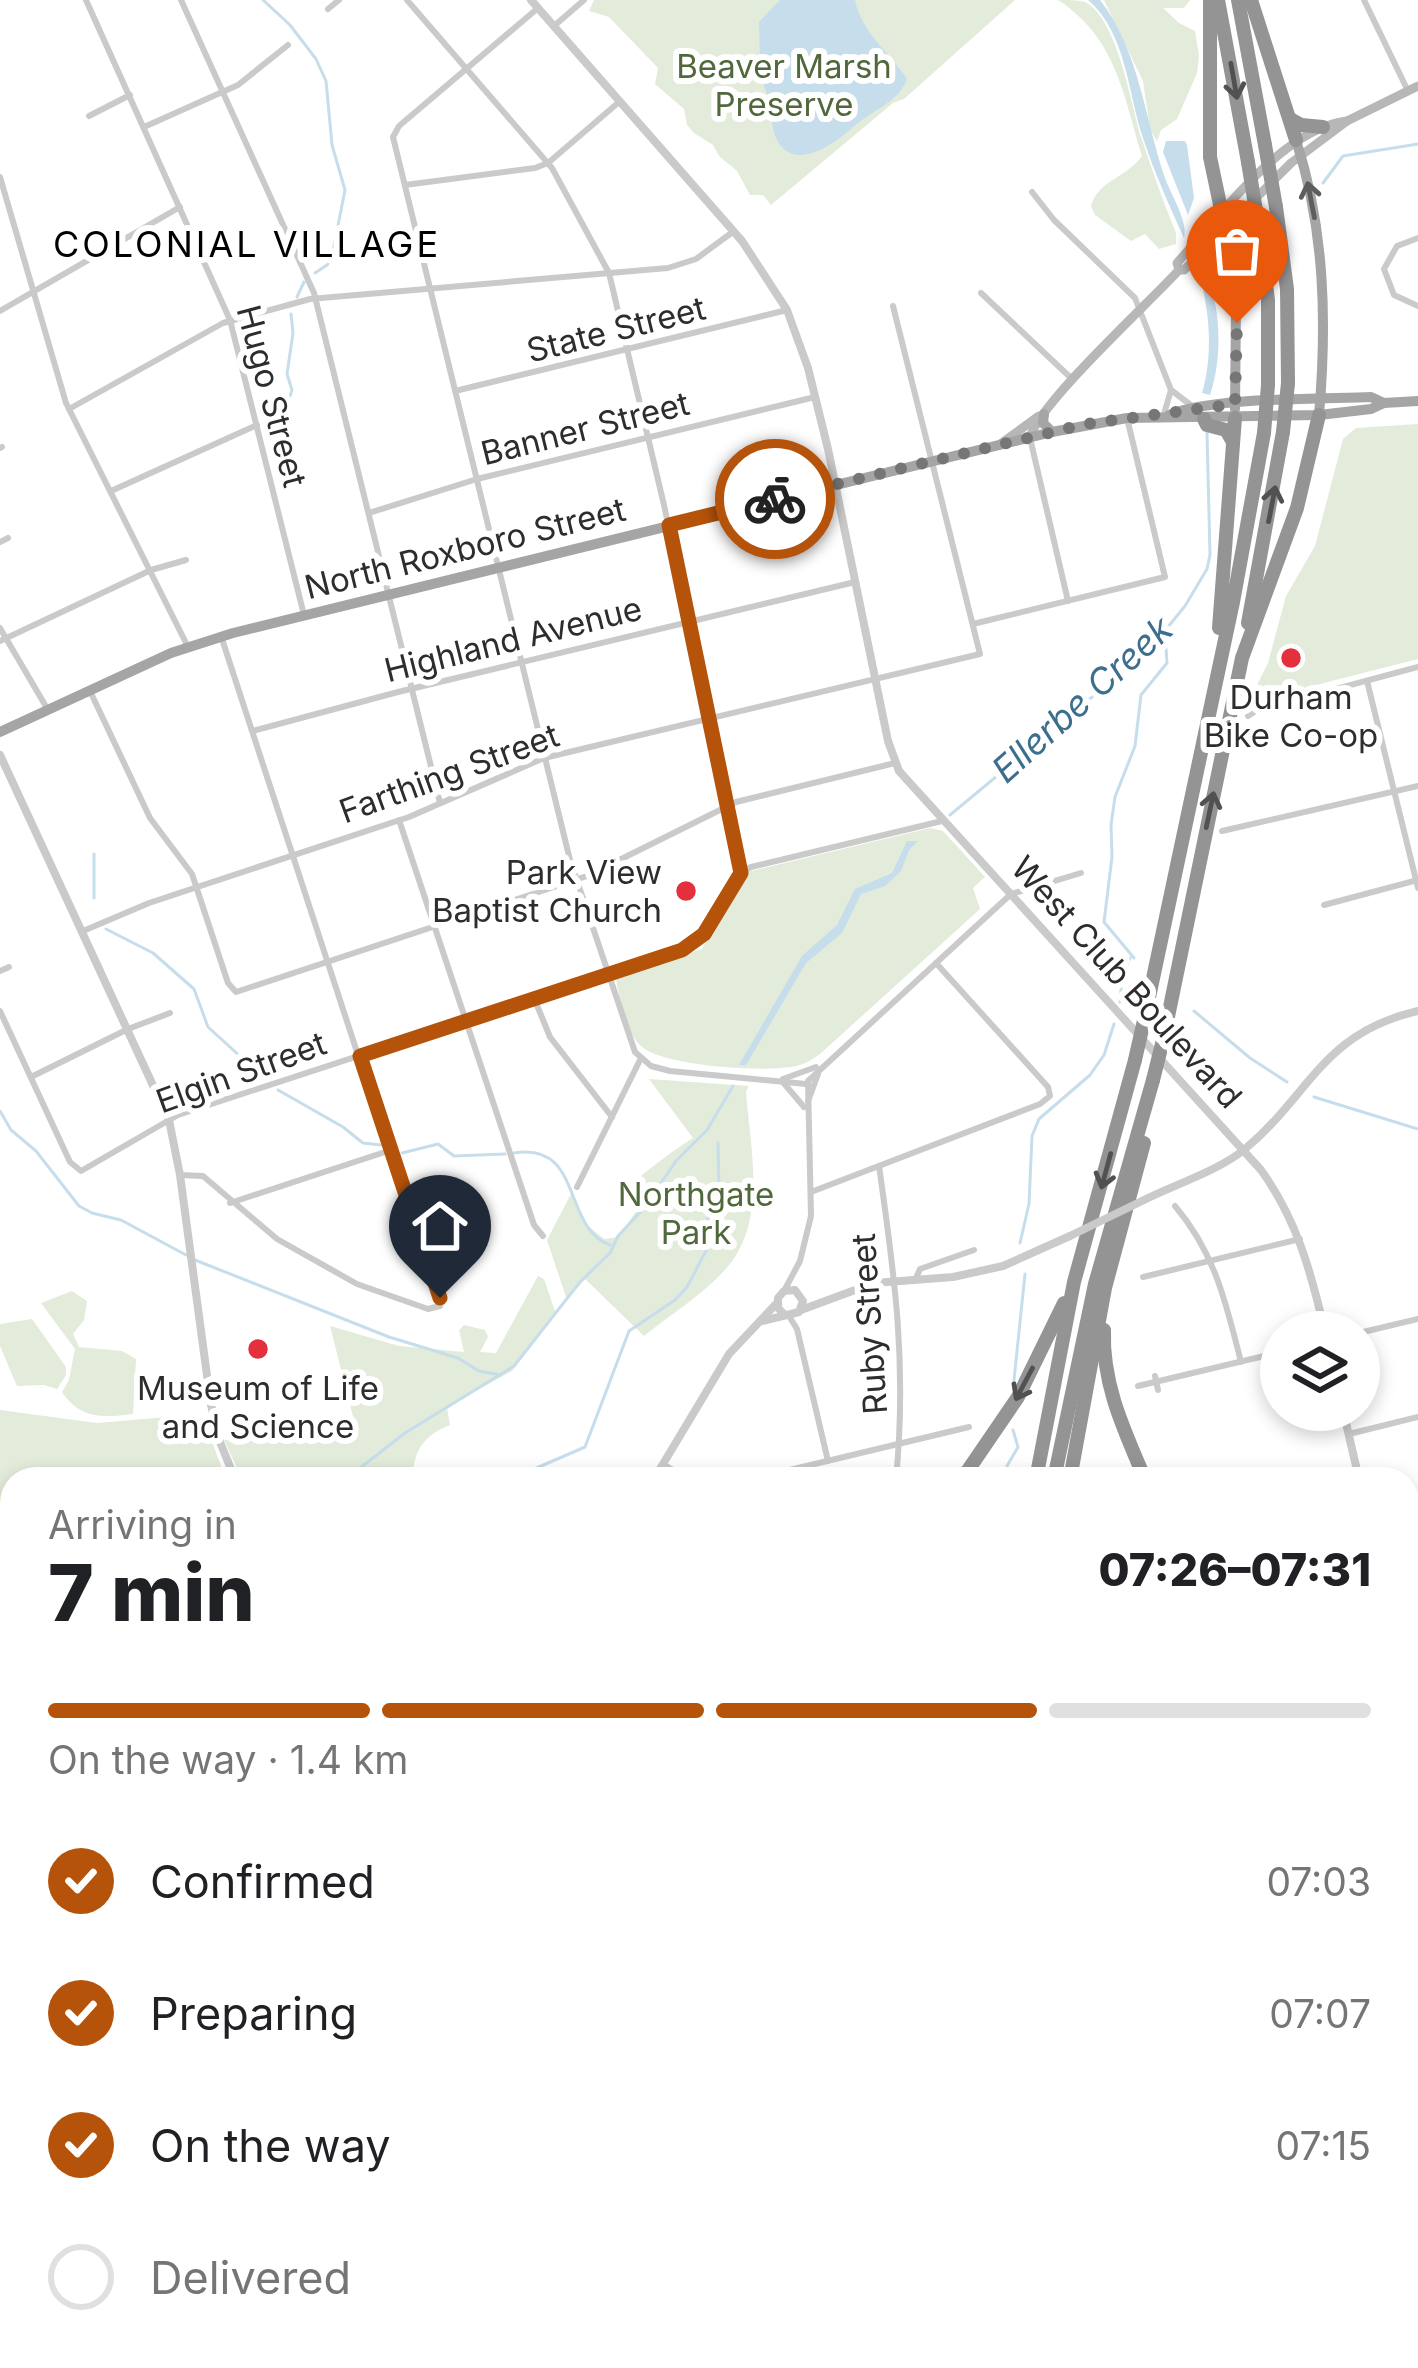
<!DOCTYPE html>
<meta charset="utf-8">
<style>
:root{--surface:#fff;--page:#f2f2f2;--text:#202124;--muted:#757577;--line:#e0e0e0;--accent:#b45309}
body{margin:0;font-family:Inter,sans-serif;background:var(--page);color:var(--text);height:100vh;display:flex;flex-direction:column;font-size:45px;white-space:nowrap}
*{box-sizing:border-box;margin:0}
p{font-size:39px;color:var(--muted)}
.icon{flex:none;width:66px;height:66px;fill:none;stroke:currentColor;stroke-width:2;stroke-linecap:round;stroke-linejoin:round}
.map{position:relative;flex:1;overflow:hidden}
.panel{position:absolute;left:0px;top:1467px;width:1419px;height:903px;display:flex;flex-direction:column;background:var(--surface);border-radius:36px 36px 0 0;box-shadow:0 6px 18px #0003}
.panel>*{flex:none}
.buttons{position:absolute;left:1260px;top:1311px;display:grid;gap:24px}
.buttons a{display:grid;place-items:center;width:120px;height:120px;border-radius:50%;background:var(--surface);box-shadow:0 6px 18px #0003;font-size:60px}
.pin{position:absolute;display:grid;place-items:center;width:102px;height:102px;color:#fff;margin:-123px -51px;border-radius:50% 50% 50% 0;rotate:-45deg;box-shadow:0 0 12px #0007}
.pin .icon{rotate:45deg}
.courier{position:absolute;display:grid;place-items:center;width:120px;height:120px;margin:-60px;border:9px solid #b45309;border-radius:50%;background:#fff;color:#222;box-shadow:0 3px 15px #0007}
.headline em{font-style:normal;font-weight:800}
.headline div{display:flex;flex-direction:column-reverse}
.headline{display:flex;align-items:center;justify-content:space-between;height:204px;padding:0 48px}
h1{font-size:78px;font-weight:800;line-height:90px}
.bar{display:grid;grid-template-columns:repeat(4,1fr);gap:18px 12px;align-content:center;height:144px;padding:0 48px}
.bar i{height:15px;border-radius:9px;background:var(--line)}
.bar .on{background:var(--accent)}
.bar p{grid-column:span 4}
ol{padding:0 48px;list-style:none}
li{display:flex;align-items:center;gap:36px;height:132px}
li p{margin-inline-start:auto}
li .icon{padding:12px;border-radius:50%;background:var(--accent);color:#fff;stroke-width:4}
li:last-child{color:var(--muted)}
li i{width:66px;height:66px;border:6px solid var(--line);border-radius:50%}
.map>svg:first-child{display:block}
.green{fill:#e3ebda}
.water{fill:#c6ddeb}
.lines{fill:none;stroke-linecap:round;stroke-linejoin:round}
.stream{stroke:#c6ddeb;stroke-width:3}
.minor{stroke:#cacaca;stroke-width:6}
.tertiary{stroke:#cacaca;stroke-width:8}
.secondary{stroke:#b7b7b7;stroke-width:9}
.primary{stroke:#a5a5a5;stroke-width:10}
.trunk{stroke:#9c9c9c;stroke-width:12}
.motorway{stroke:#949494;stroke-width:14}
.tertiary-bridge{stroke:#cacaca;stroke-width:8}
.motorway-bridge{stroke:#949494;stroke-width:14}
.oneway{stroke:#515151}
.oneway2{stroke:#5d5d5d}
.done{stroke:#767676;stroke-width:12;stroke-dasharray:0 21.6}
.route{stroke:#b45309;stroke-width:15}
.poi-dot{fill:#e42f3c;stroke:#fff;stroke-width:4.5}
.labels{text-anchor:middle;dominant-baseline:central;stroke-width:12;stroke-linejoin:round;paint-order:stroke}
.park-label{font-size:33px;fill:#50683b;stroke:#fff}
.street-label{font-size:33px;fill:#2d2d2d;stroke:#fff}
.poi-label{font-size:33px;fill:#2d2d2d;stroke:#fff}
.neighbourhood-label{font-size:36px;letter-spacing:3px;fill:#000;stroke:#fff}
.water-label{font-size:36px;font-style:italic;fill:#3c6e8e;stroke:#fff}
</style>
<div class="map">
<svg width="1418" height="2368" viewBox="0 0 1418 2368">
<rect width="100%" height="100%" fill="#fff"/>
<g class="green">
<polygon points="594,0 1015,0 904,99 893,103 771,205 763,195 750,195 737,171 719,156 713,145 694,133 687,125 684,109 655,84 658,68 609,17 589,11"/>
<path d="M 1058,0 C 1066,0 1078,0 1085,2 C 1118,19 1131,105 1141,137 C 1152,169 1163,202 1176,233 L 1176,244 L 1159,249 L 1145,234 L 1131,241 L 1095,215 L 1091,206 C 1098,180 1128,177 1142,156 C 1123,93 1116,38 1058,0 Z"/>
<polygon points="1104,0 1190,0 1184,8 1163,8 1179,23 1195,31 1199,56 1197,73 1177,119 1161,130 1157,141 1150,129 1143,81"/>
<polygon points="1418,424 1418,659 1257,700 1258,683 1268,663 1286,596 1315,546 1343,439 1356,428"/>
<path d="M 930,828 L 943,831 L 985,877 L 973,888 L 980,909 L 820,1054 C 813,1059 805,1064 796,1066 C 768,1073 661,1066 641,1046 C 626,1033 618,995 616,977 L 702,949 L 739,879 L 747,872 Z"/>
<path d="M 649,1079 L 749,1086 L 746,1091 C 750,1149 769,1223 724,1271 C 702,1295 670,1315 644,1336 L 585,1279 L 567,1300 L 547,1240 L 572,1192 L 587,1225 L 604,1239 L 618,1237 L 642,1203 L 622,1192 C 645,1172 669,1153 693,1138 Z"/>
<path d="M 538,1276 L 544,1279 L 556,1314 L 512,1371 L 447,1407 L 450,1425 C 425,1434 412,1452 413,1479 L 242,1479 L 224,1440 L 317,1437 L 355,1424 L 330,1326 L 399,1346 L 464,1352 L 459,1330 L 464,1325 L 485,1330 L 488,1337 L 480,1352 L 496,1353 Z"/>
<path d="M 72,1291 L 87,1301 L 84,1320 L 73,1334 L 79,1347 L 122,1351 L 136,1359 L 133,1414 C 103,1418 80,1419 62,1392 L 69,1380 L 75,1349 L 41,1303 Z"/>
<polygon points="32,1319 66,1367 66,1375 57,1389 44,1385 17,1386 0,1346 0,1324"/>
<polygon points="0,1410 97,1423 168,1417 206,1426 226,1479 12,1479 12,1709 0,1677"/>
<polygon points="1418,2124 1418,2223 1407,2225 1407,2126"/>
</g>
<g class="water">
<path d="M 780,0 L 855,0 C 861,32 889,52 907,79 C 898,103 871,111 853,127 C 819,158 775,175 771,113 C 771,101 764,89 762,77 C 759,59 760,40 759,22 Z"/>
<path d="M 1088,0 L 1100,0 C 1139,49 1145,120 1165,178 C 1171,195 1189,223 1184,238 C 1170,207 1155,174 1144,141 C 1128,96 1127,33 1088,0 Z"/>
<polygon points="1166,141 1185,141 1187,145 1194,198 1188,215 1163,152"/>
<path d="M 1205,270 C 1221,306 1223,357 1210,395 L 1202,393 C 1213,357 1210,314 1200,277 Z"/>
<polygon points="907,841 918,841 909,850 901,871 885,886 861,894 842,933 806,963 746,1065 739,1065 802,956 837,925 855,889 892,873"/>
</g>
<g class="lines">
<g class="stream">
<polyline points="263,0 290,25 316,59 326,81 332,145 345,190 332,256 327,265 315,273"/>
<polyline points="1323,183 1343,156 1418,144"/>
<polyline points="297,297 304,282"/>
<polyline points="285,411 292,390 287,374 293,333 291,314"/>
<polyline points="950,815 1150,649 1185,606 1207,569 1210,555 1207,433"/>
<polyline points="94,854 94,898"/>
<polyline points="106,929 153,953 194,989 208,1027 264,1078"/>
<polyline points="1134,958 1104,922 1112,857 1111,825 1115,797 1135,746 1141,695 1167,663 1165,633"/>
<polyline points="1120,1002 1122,978 1130,958"/>
<polyline points="1194,1011 1250,1058 1287,1082"/>
<polyline points="278,1090 343,1127 363,1143 381,1145"/>
<polyline points="1314,1097 1418,1129"/>
<polyline points="0,1111 11,1130 36,1151 79,1206 92,1213 121,1220 186,1255"/>
<polyline points="402,1153 438,1144 454,1156 505,1154"/>
<path d="M 514,1153 C 583,1141 562,1228 610,1245"/>
<polyline points="1020,1243 1029,1204 1032,1136 1039,1119 1090,1075 1104,1055 1114,1024"/>
<polyline points="195,1260 389,1337 458,1358 479,1371 501,1375"/>
<polyline points="1014,1380 1025,1274"/>
<polyline points="346,1479 405,1433 514,1366 580,1282 610,1253 618,1236 644,1208 676,1161 707,1130 733,1086"/>
<polyline points="511,1479 585,1447 629,1331 675,1300 687,1287 707,1249 708,1215 719,1190 718,1143"/>
<polyline points="1008,1479 1007,1466 1018,1447 1013,1430"/>
<polyline points="0,1665 12,1665"/>
<polyline points="0,1926 12,1928"/>
<polyline points="1407,2183 1418,2183"/>
</g>
<g class="minor">
<polyline points="86,0 230,320 304,615"/>
<polyline points="181,0 314,293 440,803"/>
<polyline points="407,0 552,168 609,273 664,505 741,873"/>
<polyline points="1364,0 1408,91"/>
<polyline points="538,8 399,126 393,137 570,860 635,1052 651,1066 670,1071 806,1084"/>
<polyline points="328,9 339,0"/>
<polyline points="554,26 584,0"/>
<polyline points="89,116 130,95"/>
<polyline points="144,127 238,85 288,45"/>
<polyline points="0,177 66,403 188,647"/>
<polyline points="405,185 535,168 548,163 619,102"/>
<polyline points="1032,192 1054,220 1135,298 1171,390 1192,406"/>
<polyline points="1418,238 1397,246 1384,269 1394,295 1418,306"/>
<polyline points="981,293 1071,378"/>
<polyline points="0,311 180,207"/>
<polyline points="455,391 787,310"/>
<polyline points="69,409 223,323 310,299 668,268 696,259 734,231"/>
<polyline points="1164,414 1171,390"/>
<polyline points="1030,438 1068,601"/>
<polyline points="0,448 2,447"/>
<polyline points="111,491 257,425"/>
<polyline points="369,513 477,479 815,397"/>
<polyline points="0,542 8,538"/>
<polyline points="973,624 1165,577 1127,418"/>
<polyline points="0,628 48,710"/>
<polyline points="0,641 151,570 186,560"/>
<polyline points="1367,681 1418,888"/>
<polyline points="90,691 150,818 192,874 228,983 236,992 587,876 736,802 895,763"/>
<polyline points="1248,716 1257,710 1418,667"/>
<polyline points="253,731 398,692 855,582"/>
<polyline points="399,820 534,1225 543,1236"/>
<polyline points="1222,831 1418,786"/>
<polyline points="1324,905 1418,880"/>
<polyline points="83,931 149,903 409,817 544,758 980,654 893,306"/>
<polyline points="0,971 9,967"/>
<polyline points="534,998 550,1037 612,1117"/>
<path d="M 0,1011 L 70,1162 L 81,1171 L 178,1115 L 682,950 C 718,933 717,885 751,867 L 942,821"/>
<polyline points="31,1077 128,1029 170,1013"/>
<polyline points="783,1079 816,1067"/>
<polyline points="782,1081 804,1107"/>
<polyline points="808,1101 818,1074"/>
<path d="M 879,1166 C 895,1278 907,1365 896,1479"/>
<polyline points="180,1175 203,1176 277,1239 357,1284 428,1309 440,1306 221,636"/>
<polyline points="577,1187 641,1058"/>
<polyline points="811,1192 1040,1104 1050,1096 1048,1087 936,963"/>
<polyline points="230,1203 391,1150"/>
<path d="M 1175,1206 C 1215,1253 1226,1303 1241,1362"/>
<polyline points="1143,1277 1300,1239"/>
<polyline points="916,1278 920,1269 974,1250"/>
<polyline points="784,1291 800,1261 811,1216 808,1081 1011,894 1081,873"/>
<polyline points="789,1316 797,1329 828,1461"/>
<polyline points="1359,1333 1418,1319"/>
<polyline points="1155,1376 1158,1390"/>
<polyline points="1138,1386 1281,1352"/>
<polyline points="1349,1434 1418,1417"/>
<polyline points="663,1464 688,1479"/>
<polyline points="752,1479 969,1427"/>
<polyline points="1407,1626 1418,1624"/>
<polyline points="1407,2089 1418,2087"/>
<polyline points="1407,2272 1418,2270"/>
<polyline points="69,2358 71,2368"/>
<polyline points="219,2358 221,2368"/>
<polyline points="277,2358 281,2368"/>
<polyline points="1329,2358 1331,2368"/>
<polyline points="324,2368 334,2358"/>
<polyline points="631,2368 662,2358"/>
<polyline points="862,2368 864,2358"/>
<polyline points="1384,2368 1418,2361"/>
</g>
<g class="tertiary">
<path d="M 531,0 L 742,241 L 787,310 L 808,368 L 828,449 L 888,741 L 899,771 L 1261,1170 C 1297,1220 1311,1272 1325,1332"/>
<polyline points="0,755 169,1120 180,1175 211,1405 220,1442 235,1479"/>
<path d="M 1144,1200 C 1176,1184 1218,1171 1245,1149 C 1311,1094 1322,1033 1418,1011"/>
<polyline points="801,1310 874,1283 953,1277 1003,1266 1070,1236"/>
<polyline points="762,1321 799,1312 803,1301 795,1290 784,1291 778,1298 778,1308 785,1315"/>
<polyline points="1343,1410 1359,1479"/>
<polyline points="654,1479 729,1354 777,1303"/>
<polyline points="775,2368 779,2358"/>
</g>
<g class="secondary">
<path d="M 1179,270 L 1177,263 C 1219,217 1283,128 1347,121"/>
<path d="M 1030,438 C 1038,404 1149,303 1179,270 L 1184,270 L 1291,163 L 1347,121 L 1418,86"/>
<polyline points="999,445 1039,416"/>
<polyline points="1407,1515 1418,1512"/>
<polyline points="1407,1654 1418,1696"/>
<polyline points="1407,1691 1418,1730"/>
<polyline points="1407,2007 1418,1999"/>
<polyline points="0,2279 12,2281"/>
<polyline points="548,2358 570,2368"/>
<polyline points="1199,2368 1205,2358"/>
</g>
<g class="primary">
<path d="M 1296,140 C 1325,230 1327,322 1319,415"/>
<polyline points="1222,214 1236,306 1235,409"/>
<polyline points="1201,255 1220,254 1231,261"/>
<polyline points="1044,414 1043,423 1052,432"/>
<path d="M 1169,415 C 1209,397 1322,399 1371,397 L 1384,403 L 1418,401"/>
<polyline points="0,732 171,653 233,633 1052,432 1127,418 1319,415 1371,409 1384,403"/>
</g>
<polyline class="trunk" points="0,1898 12,1894"/>
<g class="motorway">
<polyline points="1210,0 1210,157 1222,214"/>
<polyline points="1218,0 1248,162"/>
<polyline points="1238,0 1265,145"/>
<polyline points="1251,0 1296,140"/>
<polyline points="1290,119 1301,125 1323,127"/>
<polyline points="1276,207 1287,289 1288,383"/>
<polyline points="1258,223 1268,300 1268,385"/>
<polyline points="1204,419 1207,425 1226,430 1233,442"/>
<polyline points="1248,623 1283,432"/>
<polyline points="1219,628 1235,418"/>
<polyline points="1145,1016 1233,602 1264,433"/>
<polyline points="1164,1036 1242,658 1297,508 1319,415"/>
<path d="M 1104,1330 C 1102,1384 1124,1430 1145,1479"/>
<polyline points="962,1479 1018,1397 1064,1303"/>
<polyline points="1036,1479 1074,1282 1135,1060"/>
<polyline points="1054,1479 1095,1284 1153,1080"/>
<polyline points="1070,1479 1105,1288 1144,1143"/>
<polyline points="913,2368 918,2358"/>
<polyline points="924,2368 929,2358"/>
<polyline points="946,2368 951,2358"/>
</g>
<polyline class="tertiary-bridge" points="1070,1236 1144,1200"/>
<g class="motorway-bridge">
<polyline points="1265,145 1276,207"/>
<polyline points="1248,162 1258,223"/>
<polyline points="1283,432 1288,383"/>
<polyline points="1264,433 1268,385"/>
<polyline points="1135,1060 1145,1016"/>
<polyline points="1153,1080 1164,1036"/>
</g>
</g>
<defs><path id="oneway-shaft" d="M-6 0H5M1.5-3L5.5 0L1.5 3" fill="none" stroke-width="1.6" stroke-linecap="round" stroke-linejoin="round" transform="scale(3)"/></defs>
<g class="oneway">
<use href="#oneway-shaft" transform="translate(1234 81) rotate(80)"/>
<use href="#oneway-shaft" transform="translate(1272 504) rotate(-79)"/>
<use href="#oneway-shaft" transform="translate(1210 810) rotate(-78)"/>
<use href="#oneway-shaft" transform="translate(1106 1171) rotate(105)"/>
<use href="#oneway-shaft" transform="translate(1024 1384) rotate(118)"/>
</g>
<use class="oneway2" href="#oneway-shaft" transform="translate(1311 200) rotate(-101)"/>
<g class="lines">
<polyline class="done" points="775,499 1086,424 1235,404 1237,323"/>
<polyline class="route" points="440,1298 360,1056 682,950 704,934 741,873 669,525 775,499"/>
</g>
<g class="poi-dot">
<circle cx="1291" cy="658" r="12"/>
<circle cx="686" cy="891" r="12"/>
<circle cx="258" cy="1349" r="12"/>
</g>
<g class="labels">
<g class="park-label">
<text x="784" y="66">Beaver Marsh<tspan x="784" dy="38">Preserve</tspan></text>
<text x="696" y="1194">Northgate<tspan x="696" dy="38">Park</tspan></text>
</g>
<g class="street-label">
<text transform="translate(616 329) rotate(-14)">State Street</text>
<text transform="translate(272 396) rotate(75)">Hugo Street</text>
<text transform="translate(585 428) rotate(-14)">Banner Street</text>
<text transform="translate(465 548) rotate(-14)">North Roxboro Street</text>
<text transform="translate(513 639) rotate(-14)">Highland Avenue</text>
<text transform="translate(449 773) rotate(-20)">Farthing Street</text>
<text transform="translate(1127 982) rotate(48)">West Club Boulevard</text>
<text transform="translate(241 1072) rotate(-20)">Elgin Street</text>
<text transform="translate(869 1324) rotate(-94)">Ruby Street</text>
</g>
<g class="poi-label">
<text x="1291" y="697">Durham<tspan x="1291" dy="38">Bike Co-op</tspan></text>
<text x="662" y="872" text-anchor="end">Park View<tspan x="662" dy="38">Baptist Church</tspan></text>
<text x="258" y="1388">Museum of Life<tspan x="258" dy="38">and Science</tspan></text>
</g>
<g class="neighbourhood-label">
<text x="247" y="244">COLONIAL VILLAGE</text>
</g>
<g class="water-label">
<text transform="translate(1082 699) rotate(-42)">Ellerbe Creek</text>
</g>
</g>
</svg>
<div class="buttons">
<a><svg class="icon" aria-label="layers" viewBox="0 0 24 24"><path d="M12 4l9 5-9 5-9-5zM3 14l9 5 9-5"/></svg></a>
</div>
<div class="pin" style="left:1237px;top:323px;background:#ea580c"><svg class="icon" aria-label="bag" viewBox="0 0 24 24"><path d="M5 8h14l-1 12H6zM9 8a3 3 0 0 1 6 0"/></svg></div>
<div class="pin" style="left:440px;top:1298px;background:#1f2937"><svg class="icon" aria-label="home" viewBox="0 0 24 24"><path d="M3 11l9-7 9 7M6 9v11h12V9"/></svg></div>
<div class="courier" style="left:775px;top:499px"><svg class="icon" aria-label="bike" viewBox="0 0 24 24"><circle cx="6" cy="16" r="4"/><circle cx="18" cy="16" r="4"/><path d="M6 16l4-8h5l3 8M10 8l3 8H6M13 5h3"/></svg></div>
<section class="panel">
<div class="headline"><div><h1>7 min</h1><p>Arriving in</p></div><em>07:26–07:31</em></div>
<div class="bar"><i class="on"></i><i class="on"></i><i class="on"></i><i></i><p>On the way · 1.4 km</p></div>
<ol>
<li><svg class="icon" aria-label="check" viewBox="0 0 24 24"><path d="M5 12l5 5 9-10"/></svg>Confirmed<p>07:03</p></li>
<li><svg class="icon" aria-label="check" viewBox="0 0 24 24"><path d="M5 12l5 5 9-10"/></svg>Preparing<p>07:07</p></li>
<li><svg class="icon" aria-label="check" viewBox="0 0 24 24"><path d="M5 12l5 5 9-10"/></svg>On the way<p>07:15</p></li>
<li><i></i>Delivered</li>
</ol>
</section>
</div>
